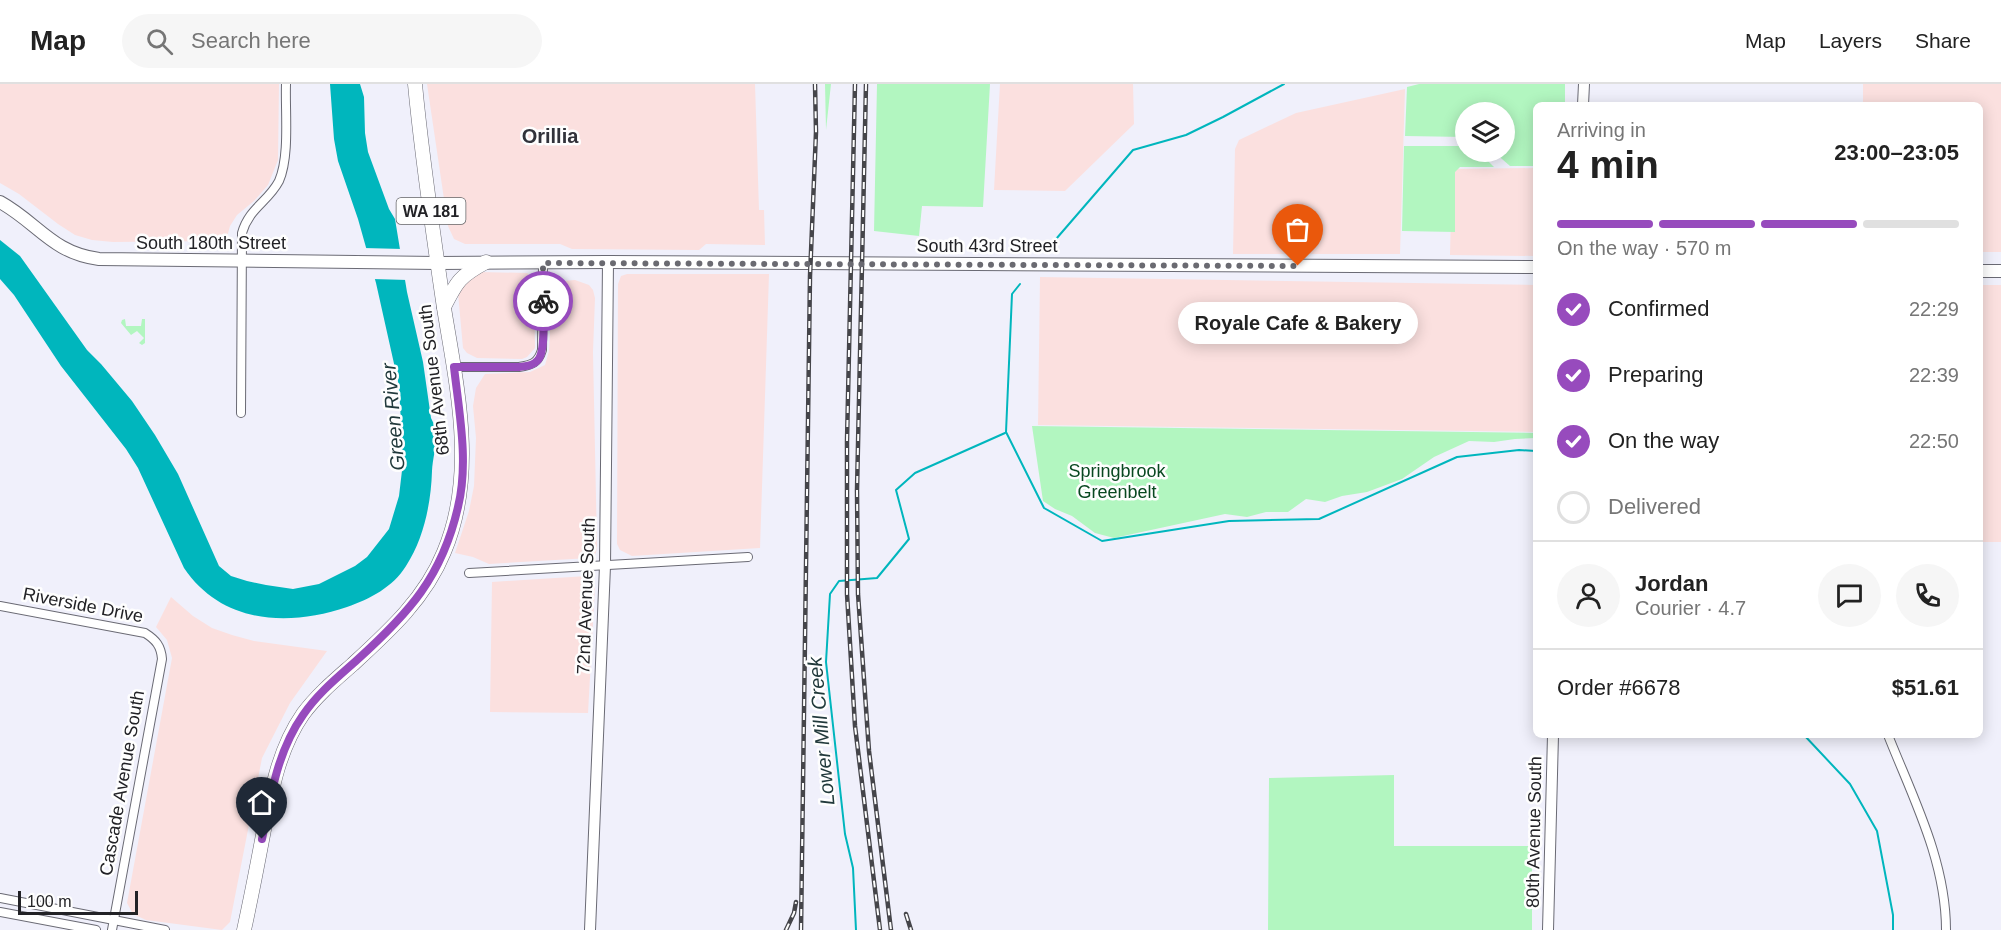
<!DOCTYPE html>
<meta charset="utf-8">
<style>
:root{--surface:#fff;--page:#f6f6f6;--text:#222;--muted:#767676;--line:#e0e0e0;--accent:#974bbd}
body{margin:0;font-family:Arial,sans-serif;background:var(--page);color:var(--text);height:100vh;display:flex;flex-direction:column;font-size:22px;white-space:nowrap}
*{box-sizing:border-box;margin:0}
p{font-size:20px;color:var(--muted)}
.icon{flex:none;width:33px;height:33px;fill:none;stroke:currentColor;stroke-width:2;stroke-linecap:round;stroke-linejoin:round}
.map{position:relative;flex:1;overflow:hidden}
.side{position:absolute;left:1533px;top:18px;width:450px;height:636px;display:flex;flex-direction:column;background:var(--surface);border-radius:9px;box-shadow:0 3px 15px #0003}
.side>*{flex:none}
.buttons{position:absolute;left:1455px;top:18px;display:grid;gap:12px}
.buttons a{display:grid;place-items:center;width:60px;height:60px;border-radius:50%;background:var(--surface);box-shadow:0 3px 15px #0003;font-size:30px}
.scale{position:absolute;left:18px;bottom:15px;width:120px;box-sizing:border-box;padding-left:6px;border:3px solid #222226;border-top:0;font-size:16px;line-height:21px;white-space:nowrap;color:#222226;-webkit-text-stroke:4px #fefefe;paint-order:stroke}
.pin{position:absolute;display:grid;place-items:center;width:51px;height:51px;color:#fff;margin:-62px -26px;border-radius:50% 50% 50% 0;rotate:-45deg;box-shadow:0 0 6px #0007}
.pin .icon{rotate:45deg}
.courier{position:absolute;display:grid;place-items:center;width:60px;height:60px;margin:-30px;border:4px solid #974bbd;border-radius:50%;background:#fff;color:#222;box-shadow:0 2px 8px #0007}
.bubble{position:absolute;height:42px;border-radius:21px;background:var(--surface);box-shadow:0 3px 15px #0003;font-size:20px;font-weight:700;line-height:42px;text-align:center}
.headline em{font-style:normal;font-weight:700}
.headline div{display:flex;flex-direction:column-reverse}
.headline{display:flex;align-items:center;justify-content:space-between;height:102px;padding:0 24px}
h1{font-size:39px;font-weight:700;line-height:45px}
.bar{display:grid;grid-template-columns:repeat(4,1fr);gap:9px 6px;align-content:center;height:72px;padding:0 24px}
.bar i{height:8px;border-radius:4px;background:var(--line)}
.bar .active{background:var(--accent)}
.bar p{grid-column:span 4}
.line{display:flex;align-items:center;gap:15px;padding:0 24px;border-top:2px solid var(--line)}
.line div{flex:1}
.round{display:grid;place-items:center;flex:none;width:63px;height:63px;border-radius:32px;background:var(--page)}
ol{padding:0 24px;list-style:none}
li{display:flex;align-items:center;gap:18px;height:66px}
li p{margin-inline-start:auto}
li .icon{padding:6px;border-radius:50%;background:var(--accent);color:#fff;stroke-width:4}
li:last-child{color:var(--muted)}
li i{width:33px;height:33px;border:3px solid var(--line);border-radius:50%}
header{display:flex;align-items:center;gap:36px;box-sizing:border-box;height:84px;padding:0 30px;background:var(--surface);border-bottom:2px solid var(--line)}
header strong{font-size:28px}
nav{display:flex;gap:33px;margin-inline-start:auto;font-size:21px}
.search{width:420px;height:54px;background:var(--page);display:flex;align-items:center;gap:15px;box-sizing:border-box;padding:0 21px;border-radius:33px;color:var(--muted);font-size:22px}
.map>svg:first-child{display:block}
.commercial{fill:#fbe0df}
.green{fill:#b2f6c0}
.water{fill:#00b6bd}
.pier{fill:#f0f0fb}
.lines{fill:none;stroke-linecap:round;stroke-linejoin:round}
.stream{stroke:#00b6bd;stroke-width:2}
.minor-casing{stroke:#6a6a74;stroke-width:10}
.tertiary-casing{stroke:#6a6a74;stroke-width:12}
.secondary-casing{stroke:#6a6a74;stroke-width:14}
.primary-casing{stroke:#6a6a74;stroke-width:15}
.minor{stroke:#fff;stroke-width:8}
.tertiary{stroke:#fff;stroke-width:10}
.secondary{stroke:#fff;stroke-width:12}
.primary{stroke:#fff;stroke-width:14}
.rail-casing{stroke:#45454a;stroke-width:4.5}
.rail{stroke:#fefefe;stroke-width:2;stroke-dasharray:7;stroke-linecap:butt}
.done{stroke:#6a6a71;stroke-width:6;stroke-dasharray:0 10.8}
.route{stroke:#974bbd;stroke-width:8}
.labels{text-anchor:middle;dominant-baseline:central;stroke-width:5;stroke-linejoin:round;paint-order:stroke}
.shield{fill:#fefefe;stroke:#646467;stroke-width:1.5}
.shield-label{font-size:16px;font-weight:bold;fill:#222226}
.street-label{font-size:18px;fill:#222226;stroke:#fefefe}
.park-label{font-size:18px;fill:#084820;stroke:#fefefe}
.neighbourhood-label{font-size:20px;font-weight:bold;fill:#31323a;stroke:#fefefe}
.water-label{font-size:20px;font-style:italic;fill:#21393b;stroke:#fefefe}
</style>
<header>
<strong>Map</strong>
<div class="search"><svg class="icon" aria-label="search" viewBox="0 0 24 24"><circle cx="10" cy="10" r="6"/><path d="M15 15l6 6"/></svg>Search here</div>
<nav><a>Map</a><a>Layers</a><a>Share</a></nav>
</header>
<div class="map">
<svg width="2001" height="846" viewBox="0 0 2001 846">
<rect width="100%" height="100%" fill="#f0f0fb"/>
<g class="commercial">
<polygon points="0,0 279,0 278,76 268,101 254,117 237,131 230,142 227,153 218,157 113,158 92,156 75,151 58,140 19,110 0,99"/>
<polygon points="427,0 755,0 759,126 764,126 765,161 706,160 699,166 572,165 560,160 465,160 454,155 448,142"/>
<polygon points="1000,0 1133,0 1134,40 1065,107 994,106"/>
<polygon points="1863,0 2001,0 2001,168 1980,168 1980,21 1863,21"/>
<polygon points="1405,5 1400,170 1233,170 1235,65 1239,56 1296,29"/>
<polygon points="1536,84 1536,172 1450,171 1452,85"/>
<polygon points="480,188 527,189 534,195 535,264 527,273 522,275 477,274 467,269 463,264 458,209 461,202"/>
<polygon points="627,190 769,190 760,464 632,472 620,466 617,460 618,200 621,192"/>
<polygon points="1040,193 1536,201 1536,348 1038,341"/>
<polygon points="575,196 589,201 593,206 595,214 593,268 597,462 596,469 590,474 489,480 473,473 455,469 469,427 474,402 476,354 473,322 476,304 485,290 530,288 545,281 549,267 552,206 563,197"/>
<rect x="1980" y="201" width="21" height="257"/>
<polygon points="587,492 593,495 595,502 588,629 490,628 492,498"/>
<polygon points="171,513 193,532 212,544 232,551 254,557 327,567 290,619 262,674 230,838 222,846 146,836 133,830 127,819 172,574 167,556 156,543"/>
</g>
<g class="green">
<polygon points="825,0 831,0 826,46"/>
<polygon points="877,0 990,0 983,123 922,122 919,152 874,147"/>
<polygon points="1419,0 1565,0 1565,21 1536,21 1536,82 1510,82 1494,68 1504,68 1504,28 1466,28 1465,53 1405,52 1407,3"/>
<polygon points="1404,62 1465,62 1466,68 1479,68 1494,83 1460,83 1455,88 1455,148 1402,147"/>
<polygon points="125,235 126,242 141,242 142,235 145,235 145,259 142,261 139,259 144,254 137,247 131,251 121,239 122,236"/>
<polygon points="1032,342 1536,349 1536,354 1515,355 1494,358 1469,357 1434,373 1402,395 1367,408 1342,412 1325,418 1306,415 1288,428 1266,428 1247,433 1225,430 1114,454 1095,449 1072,432 1055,425 1043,417"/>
<polygon points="1394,691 1394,762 1532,762 1532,846 1268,846 1269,694"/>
</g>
<path class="water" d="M 330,0 L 360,0 L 364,13 L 365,49 L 368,68 L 389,125 L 395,135 L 407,208 L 423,278 L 431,334 C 441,352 433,368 432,387 C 431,419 424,454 406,482 C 393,503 370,515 347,523 C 288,543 222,540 184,484 L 138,384 L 126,365 L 61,282 L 14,211 L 0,195 L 0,156 L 20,172 L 87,266 L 101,280 L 132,317 L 155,351 L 178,390 L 219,482 L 231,492 L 247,497 L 266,501 L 293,505 L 319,500 L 355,482 L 367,473 L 389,445 L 399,412 L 403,378 L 399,302 L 376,199 L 358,135 L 338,77 L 334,55 Z"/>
<polygon class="pier" points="363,164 403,165 408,196 372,195"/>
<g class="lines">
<g class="stream">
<polyline points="1050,162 1133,66 1186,51 1223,33 1284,0"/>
<polyline points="1020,200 1012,210 1006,348 1044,424 1102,457 1229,437 1319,435 1457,373 1519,366 1536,367"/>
<polyline points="1804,651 1850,700 1877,747 1893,831 1893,846"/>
<polyline points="856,846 853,784 845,750 826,578 830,510 839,497 877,494 909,455 896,406 915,389 1005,349"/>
</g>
<defs>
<g id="minor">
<path d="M 455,283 L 519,283 C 532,281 538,279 542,266 L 543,179"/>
<path d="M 241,329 L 242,149 C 249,124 268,118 279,97 C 290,72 285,28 286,0"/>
<polyline points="469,489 748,473"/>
<path d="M 0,522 L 145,549 C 156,556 161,562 162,575 L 112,846"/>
<path d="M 1888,651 C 1913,714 1946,777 1946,846"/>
<polyline points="0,814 165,846"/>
<polyline points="0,828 96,846"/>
</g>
<g id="tertiary">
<polyline points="1583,21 1584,0"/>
<polyline points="590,846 605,482 608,178"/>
<polyline points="1548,846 1553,651"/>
</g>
<g id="secondary">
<path d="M 0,118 C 38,139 52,169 99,175 L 438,179 L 608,178 L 1536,183"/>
<polyline points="1980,187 2001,187"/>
</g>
<g id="primary">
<path d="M 444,223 C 457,197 460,192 486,178"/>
<path d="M 244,846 C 251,814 257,783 263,751 C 271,709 278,666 303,630 C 317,611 335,596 352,581 C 388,548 425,515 444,468 C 477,390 457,304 444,224 C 433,149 422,75 415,0"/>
</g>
</defs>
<use href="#minor" class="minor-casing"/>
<use href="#tertiary" class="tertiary-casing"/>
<use href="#secondary" class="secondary-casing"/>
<use href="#primary" class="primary-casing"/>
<use href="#minor" class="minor"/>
<use href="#tertiary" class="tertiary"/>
<use href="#secondary" class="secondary"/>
<use href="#primary" class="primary"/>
<defs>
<g id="rail">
<polyline points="855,0 847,357 847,510 855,642 880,846"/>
<polyline points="866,0 857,406 858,510 869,667 891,846"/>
<polyline points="906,830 911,846"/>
<polyline points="786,846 794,829 796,818"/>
<polyline points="801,846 810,192 816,48 815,0"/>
</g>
</defs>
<use href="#rail" class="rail-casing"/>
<use href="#rail" class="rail"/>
</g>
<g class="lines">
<polyline class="done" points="543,217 543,179 1298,182"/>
<path class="route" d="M 262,755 C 271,711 277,668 303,631 C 318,609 338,593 357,576 C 409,529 442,493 458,423 C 469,378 459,328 454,283 L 519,283 C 526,282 533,282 538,276 C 546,267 543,231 543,217"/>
</g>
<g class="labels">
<rect class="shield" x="396.5" y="114" width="69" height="26" rx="4.5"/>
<g class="shield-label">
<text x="431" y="127">WA 181</text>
</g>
<g class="street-label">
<text x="211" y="159">South 180th Street</text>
<text x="987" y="162">South 43rd Street</text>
<text transform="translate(434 296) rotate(-97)">68th Avenue South</text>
<text transform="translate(586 512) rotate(-88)">72nd Avenue South</text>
<text transform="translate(83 521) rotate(11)">Riverside Drive</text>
<text transform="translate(122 699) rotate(-80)">Cascade Avenue South</text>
<text transform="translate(1534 748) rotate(-89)">80th Avenue South</text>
</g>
<g class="park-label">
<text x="1117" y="387">Springbrook<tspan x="1117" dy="21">Greenbelt</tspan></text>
</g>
<g class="neighbourhood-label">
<text x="550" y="52">Orillia</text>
</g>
<g class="water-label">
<text transform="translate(393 333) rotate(-95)">Green River</text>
<text transform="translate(821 647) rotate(-95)">Lower Mill Creek</text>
</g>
</g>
</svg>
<div class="buttons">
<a><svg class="icon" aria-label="layers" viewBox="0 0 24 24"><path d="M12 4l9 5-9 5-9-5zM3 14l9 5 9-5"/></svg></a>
</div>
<div class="scale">100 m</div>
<div class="pin" style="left:1298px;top:182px;background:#ea580c"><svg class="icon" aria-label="bag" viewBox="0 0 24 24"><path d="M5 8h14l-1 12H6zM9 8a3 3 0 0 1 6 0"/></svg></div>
<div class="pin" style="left:262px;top:755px;background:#1f2937"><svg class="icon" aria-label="home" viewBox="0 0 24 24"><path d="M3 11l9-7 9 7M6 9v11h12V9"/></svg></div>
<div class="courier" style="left:543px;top:217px"><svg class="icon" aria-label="bike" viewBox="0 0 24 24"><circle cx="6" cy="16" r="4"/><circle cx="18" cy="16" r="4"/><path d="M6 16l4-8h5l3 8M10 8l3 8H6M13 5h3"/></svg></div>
<div class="bubble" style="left:1178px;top:218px;width:240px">Royale Cafe &amp; Bakery</div>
<section class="side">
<div class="headline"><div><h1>4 min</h1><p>Arriving in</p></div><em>23:00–23:05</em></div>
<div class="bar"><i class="active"></i><i class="active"></i><i class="active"></i><i></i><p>On the way · 570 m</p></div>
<ol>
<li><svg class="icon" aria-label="check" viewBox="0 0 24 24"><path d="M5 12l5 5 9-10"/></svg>Confirmed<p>22:29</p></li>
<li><svg class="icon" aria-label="check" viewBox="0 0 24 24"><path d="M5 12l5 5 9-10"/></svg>Preparing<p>22:39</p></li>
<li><svg class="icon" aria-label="check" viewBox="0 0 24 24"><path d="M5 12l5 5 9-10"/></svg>On the way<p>22:50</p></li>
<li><i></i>Delivered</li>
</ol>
<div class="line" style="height:108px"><a class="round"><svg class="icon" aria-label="person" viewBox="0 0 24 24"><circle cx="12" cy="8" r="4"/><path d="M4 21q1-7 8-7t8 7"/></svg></a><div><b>Jordan</b><p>Courier · 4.7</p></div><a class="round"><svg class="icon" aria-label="chat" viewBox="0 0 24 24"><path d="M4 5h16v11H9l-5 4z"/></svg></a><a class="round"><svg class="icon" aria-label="phone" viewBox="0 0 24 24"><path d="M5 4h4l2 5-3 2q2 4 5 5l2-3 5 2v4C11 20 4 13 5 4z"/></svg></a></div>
<div class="line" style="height:78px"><div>Order #6678</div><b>$51.61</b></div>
</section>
</div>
